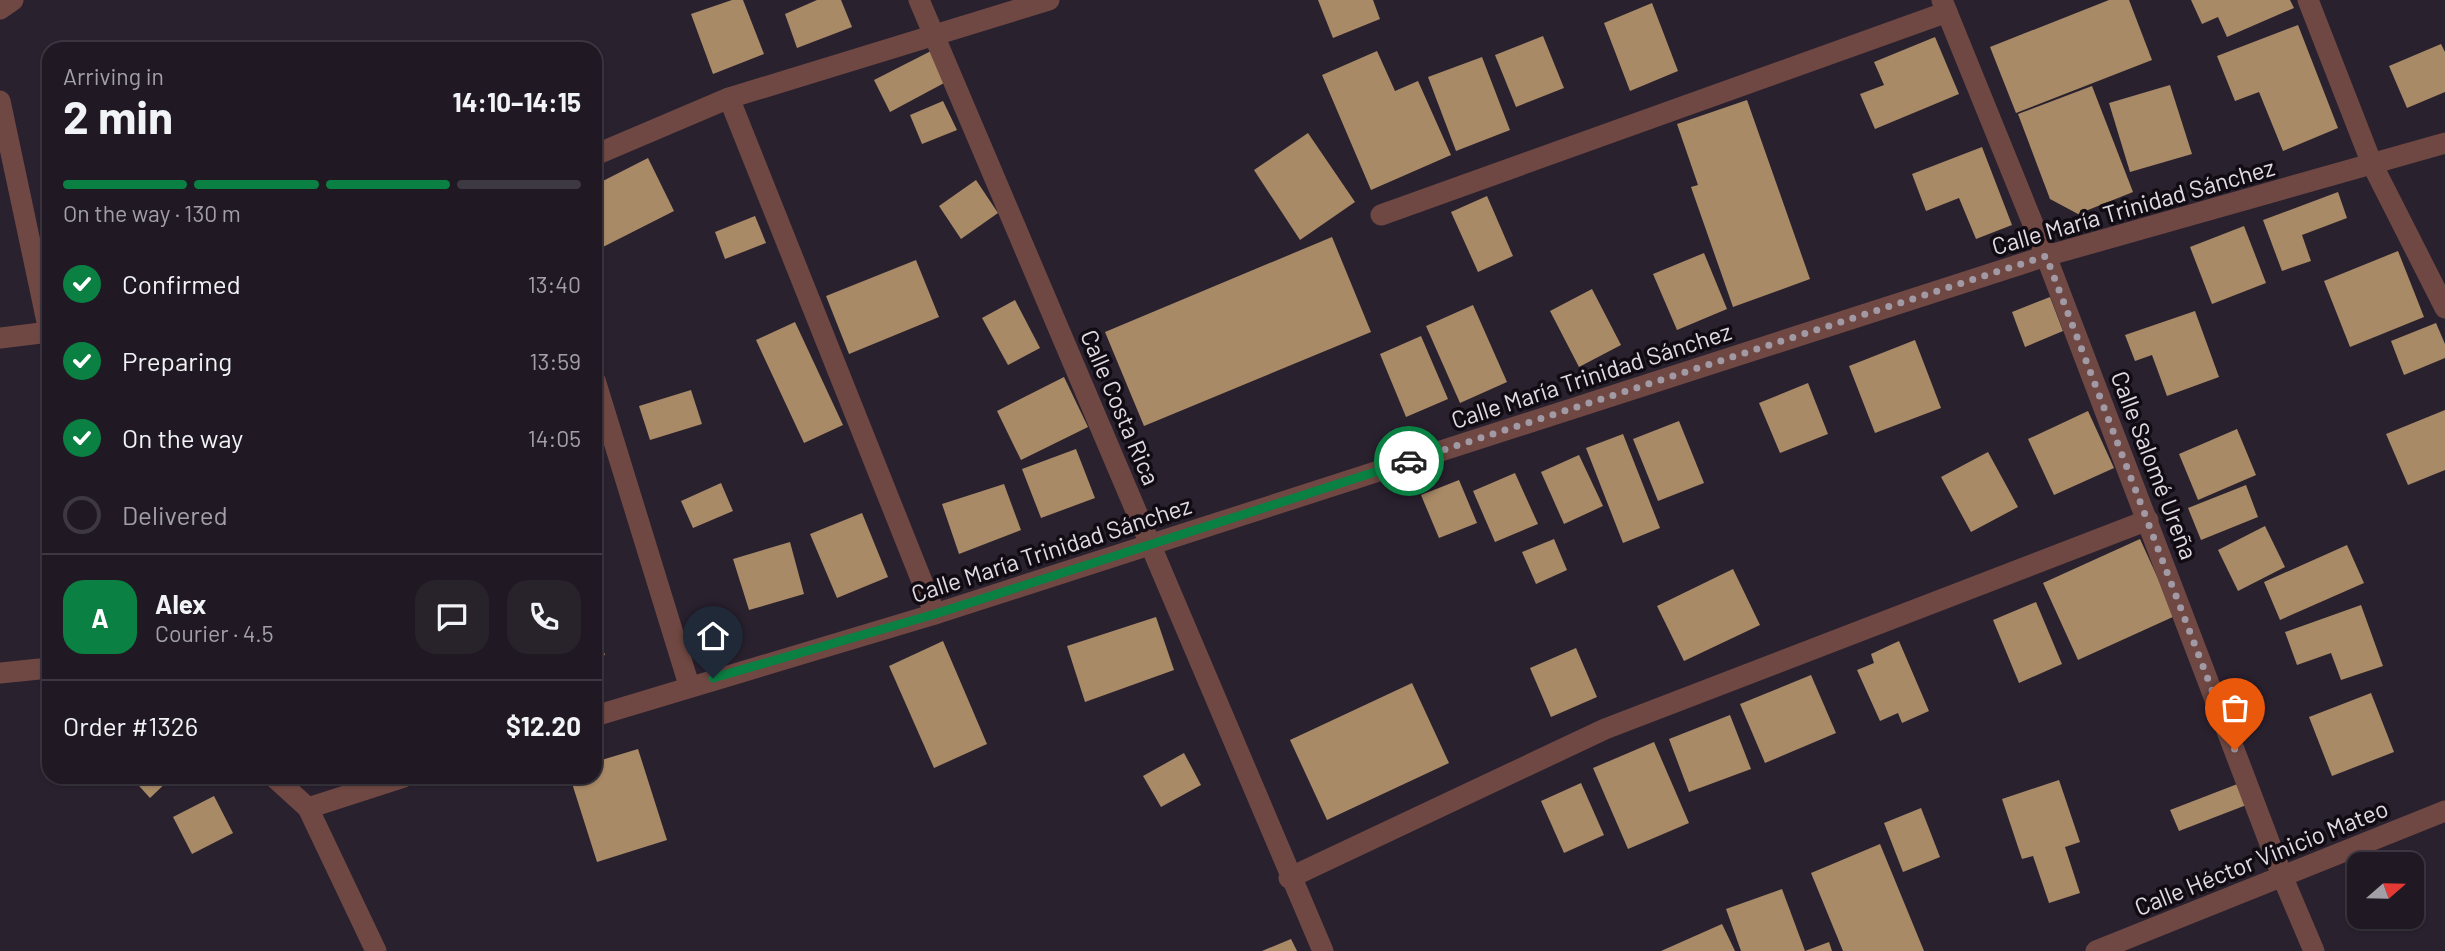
<!DOCTYPE html>
<meta charset="utf-8">
<style>
:root{--surface:#201923;--page:#28222b;--text:#f1f3f6;--muted:#a2a0a6;--line:#3d3841;--accent:#0b8043}
body{margin:0;font-family:Barlow,sans-serif;background:var(--page);color:var(--text);height:100vh;display:flex;flex-direction:column;font-size:26px;white-space:nowrap}
*{box-sizing:border-box;margin:0}
p{font-size:23px;color:var(--muted)}
.icon{flex:none;width:38px;height:38px;fill:none;stroke:currentColor;stroke-width:2;stroke-linecap:round;stroke-linejoin:round}
.map{position:relative;flex:1;overflow:hidden}
.drawer{position:absolute;left:42px;top:42px;width:560px;height:742px;display:flex;flex-direction:column;background:var(--surface);border-radius:21px;box-shadow:0 2px 5px #0004,0 0 0 2px var(--line)}
.drawer>*{flex:none}
.needle{width:46px;rotate:70deg}
.buttons{position:absolute;left:2347px;top:852px;display:grid;gap:14px}
.buttons a{display:grid;place-items:center;width:77px;height:77px;border-radius:14px;background:var(--surface);box-shadow:0 2px 5px #0004,0 0 0 2px var(--line);font-size:35px}
.pin{position:absolute;display:grid;place-items:center;width:60px;height:60px;color:#fff;margin:-72px -30px;border-radius:50% 50% 50% 0;rotate:-45deg;box-shadow:0 0 7px #0007}
.pin .icon{rotate:45deg}
.courier{position:absolute;display:grid;place-items:center;width:70px;height:70px;margin:-35px;border:5px solid #0b8043;border-radius:50%;background:#fff;color:#222;box-shadow:0 2px 9px #0007}
.head em{font-style:normal;font-weight:700}
.head div{display:flex;flex-direction:column-reverse}
.head{display:flex;align-items:center;justify-content:space-between;height:119px;padding:0 21px}
h1{font-size:46px;font-weight:700;line-height:52px}
.bar{display:grid;grid-template-columns:repeat(4,1fr);gap:10px 7px;align-content:center;height:84px;padding:0 21px}
.bar i{height:9px;border-radius:5px;background:var(--line)}
.bar .on{background:var(--accent)}
.bar p{grid-column:span 4}
.line{display:flex;align-items:center;gap:18px;padding:0 21px;border-top:2px solid var(--line)}
.line div{flex:1}
.round{display:grid;place-items:center;flex:none;width:74px;height:74px;border-radius:21px;background:var(--page)}
ol{padding:0 21px;list-style:none}
li{display:flex;align-items:center;gap:21px;height:77px}
li p{margin-inline-start:auto}
li .icon{padding:7px;border-radius:50%;background:var(--accent);color:#fff;stroke-width:4}
li:last-child{color:var(--muted)}
li i{width:38px;height:38px;border:4px solid var(--line);border-radius:50%}
.map>svg:first-child{display:block}
.building{fill:#a98a66}
.lines{fill:none;stroke-linecap:round;stroke-linejoin:round}
.street{stroke:#704843;stroke-width:21}
.done{stroke:#a19aa5;stroke-width:7;stroke-dasharray:0 12.6}
.route{stroke:#0b8043;stroke-width:9}
.labels{text-anchor:middle;dominant-baseline:central;stroke-width:7;stroke-linejoin:round;paint-order:stroke}
.street-label{font-size:24px;fill:#e1dbe4;stroke:#110c13}
</style>
<div class="map">
<svg width="2445" height="951" viewBox="0 0 2445 951">
<rect width="100%" height="100%" fill="#2a212f"/>
<g class="building">
<polygon points="732,0 743,0 764,54 713,74 691,14"/>
<polygon points="817,0 841,0 852,27 797,48 785,14"/>
<polygon points="1318,0 1373,0 1380,19 1333,38"/>
<polygon points="2109,0 2129,0 2152,60 2016,113 1990,47"/>
<polygon points="2191,0 2290,0 2294,8 2227,37 2218,17 2202,24"/>
<polygon points="1652,3 1678,71 1630,91 1604,23"/>
<polygon points="2298,25 2338,128 2283,151 2259,92 2235,101 2217,56"/>
<polygon points="1543,36 1564,88 1516,107 1495,55"/>
<polygon points="1935,37 1959,94 1875,129 1860,94 1884,85 1874,62"/>
<polygon points="2441,44 2445,52 2445,92 2407,108 2389,66"/>
<polygon points="931,51 946,82 890,112 874,80"/>
<polygon points="1377,51 1395,91 1418,81 1451,155 1371,190 1322,75"/>
<polygon points="1482,57 1510,130 1456,151 1428,77"/>
<polygon points="2170,85 2192,154 2130,172 2109,103"/>
<polygon points="2092,86 2133,192 2078,214 2050,199 2018,114"/>
<polygon points="1747,100 1810,279 1733,307 1691,187 1698,185 1677,124"/>
<polygon points="943,101 957,130 922,144 910,115"/>
<polygon points="1308,133 1355,202 1300,240 1254,170"/>
<polygon points="1982,147 2012,225 1976,239 1959,198 1926,211 1912,174"/>
<polygon points="648,158 674,211 595,251 595,185"/>
<polygon points="976,180 998,213 961,239 939,206"/>
<polygon points="2338,192 2347,218 2302,235 2311,261 2282,271 2263,220"/>
<polygon points="1487,196 1513,256 1478,272 1451,212"/>
<polygon points="755,216 766,243 725,259 715,232"/>
<polygon points="2244,226 2266,283 2212,304 2190,247"/>
<polygon points="1332,237 1371,332 1144,426 1105,332"/>
<polygon points="2398,251 2424,317 2350,347 2324,281"/>
<polygon points="1704,253 1727,309 1677,330 1653,274"/>
<polygon points="916,260 939,317 849,354 826,296"/>
<polygon points="1592,289 1621,345 1579,367 1550,311"/>
<polygon points="2050,297 2063,331 2025,347 2012,312"/>
<polygon points="1015,300 1040,348 1008,365 982,318"/>
<polygon points="1473,305 1507,382 1460,403 1426,326"/>
<polygon points="2195,311 2219,377 2167,396 2152,355 2135,361 2125,335"/>
<polygon points="795,322 843,425 804,443 756,340"/>
<polygon points="2436,323 2445,344 2445,358 2404,375 2391,341"/>
<polygon points="1421,336 1448,399 1406,417 1380,354"/>
<polygon points="1915,340 1941,408 1875,433 1849,366"/>
<polygon points="1064,377 1088,427 1021,460 997,411"/>
<polygon points="1808,383 1828,434 1780,453 1759,403"/>
<polygon points="691,390 702,424 650,440 639,406"/>
<polygon points="2445,410 2445,470 2408,485 2386,434"/>
<polygon points="2088,411 2114,468 2054,495 2028,439"/>
<polygon points="1679,421 1704,483 1658,501 1633,439"/>
<polygon points="2237,429 2256,475 2198,500 2179,454"/>
<polygon points="1623,434 1660,528 1623,543 1586,448"/>
<polygon points="1076,449 1095,498 1041,518 1022,469"/>
<polygon points="1988,452 2018,507 1971,532 1941,477"/>
<polygon points="1579,455 1603,506 1564,524 1541,472"/>
<polygon points="1515,473 1538,524 1495,542 1473,491"/>
<polygon points="1459,480 1477,523 1439,538 1421,495"/>
<polygon points="721,483 733,511 693,528 681,501"/>
<polygon points="1004,484 1021,530 959,554 942,504"/>
<polygon points="2246,485 2258,517 2201,540 2188,508"/>
<polygon points="862,513 888,577 837,598 810,534"/>
<polygon points="2265,526 2285,567 2238,591 2218,550"/>
<polygon points="1554,539 1567,570 1536,584 1522,552"/>
<polygon points="2140,539 2175,616 2078,660 2043,583"/>
<polygon points="790,542 804,594 749,610 733,559"/>
<polygon points="2347,545 2364,583 2280,620 2264,582"/>
<polygon points="1733,569 1760,625 1684,661 1657,606"/>
<polygon points="2036,602 2062,664 2019,683 1993,620"/>
<polygon points="2361,605 2383,666 2341,680 2331,653 2297,665 2285,632"/>
<polygon points="1156,617 1174,670 1085,702 1067,646"/>
<polygon points="595,627 605,655 595,658"/>
<polygon points="943,641 987,744 934,768 889,666"/>
<polygon points="1899,641 1929,711 1902,723 1898,713 1880,721 1857,670 1874,663 1871,654"/>
<polygon points="1576,648 1597,697 1551,717 1530,668"/>
<polygon points="1811,675 1836,733 1765,763 1740,704"/>
<polygon points="1412,683 1449,763 1327,820 1290,740"/>
<polygon points="2371,693 2394,752 2332,776 2309,717"/>
<polygon points="1730,715 1751,769 1689,792 1669,739"/>
<polygon points="1654,742 1689,823 1628,849 1593,768"/>
<polygon points="638,749 667,840 597,862 570,777 595,777 595,762"/>
<polygon points="1184,753 1201,785 1161,807 1143,776"/>
<polygon points="131,777 172,777 150,798"/>
<polygon points="2059,780 2080,842 2065,847 2080,893 2049,903 2033,856 2022,859 2002,799"/>
<polygon points="1581,783 1604,835 1564,853 1541,801"/>
<polygon points="2240,783 2249,804 2179,831 2170,810"/>
<polygon points="214,796 233,833 192,854 173,817"/>
<polygon points="1921,808 1940,857 1903,872 1884,823"/>
<polygon points="1880,844 1924,951 1843,951 1811,873"/>
<polygon points="1782,889 1805,951 1741,951 1726,909"/>
<polygon points="1722,924 1735,951 1661,951"/>
<polygon points="1291,939 1297,951 1262,951"/>
<polygon points="1829,942 1832,951 1805,951"/>
</g>
<g class="lines">
<g class="street">
<polyline points="919,0 1323,951"/>
<polyline points="1942,0 2046,256 2283,878 2314,951"/>
<polyline points="2308,0 2372,164 2445,308"/>
<polyline points="0,9 13,0"/>
<polyline points="729,98 935,614"/>
<polyline points="0,101 49,331"/>
<polyline points="595,155 729,98 1049,0"/>
<polyline points="1381,215 1947,12"/>
<polyline points="0,338 49,332"/>
<polyline points="595,380 689,685"/>
<polyline points="0,673 49,668"/>
<polyline points="595,716 935,614 2046,256 2445,143"/>
<polyline points="274,777 308,808 376,951"/>
<polyline points="308,808 404,777"/>
<polyline points="1289,878 1605,729 2148,520"/>
<polyline points="2096,951 2445,811"/>
</g>
</g>
<g class="lines">
<polyline class="done" points="1409,461 2046,256 2235,750"/>
<polyline class="route" points="713,678 935,614 1409,461"/>
</g>
<g class="labels">
<g class="street-label">
<text transform="translate(2133 206) rotate(-16)">Calle María Trinidad Sánchez</text>
<text transform="translate(1591 375) rotate(-18)">Calle María Trinidad Sánchez</text>
<text transform="translate(1121 407) rotate(67)">Calle Costa Rica</text>
<text transform="translate(2155 465) rotate(69)">Calle Salomé Ureña</text>
<text transform="translate(1051 549) rotate(-18)">Calle María Trinidad Sánchez</text>
<text transform="translate(2261 857) rotate(-22)">Calle Héctor Vinicio Mateo</text>
</g>
</g>
</svg>
<div class="buttons">
<a><svg class="needle" viewBox="-14 -14 28 28"><path d="M0-13l5 13h-10z" fill="#e53935"/><path d="M0 13l5-13h-10z" fill="#a2a0a6"/></svg></a>
</div>
<div class="pin" style="left:2235px;top:750px;background:#ea580c"><svg class="icon" aria-label="bag" viewBox="0 0 24 24"><path d="M5 8h14l-1 12H6zM9 8a3 3 0 0 1 6 0"/></svg></div>
<div class="pin" style="left:713px;top:678px;background:#1f2937"><svg class="icon" aria-label="home" viewBox="0 0 24 24"><path d="M3 11l9-7 9 7M6 9v11h12V9"/></svg></div>
<div class="courier" style="left:1409px;top:461px"><svg class="icon" aria-label="car" viewBox="0 0 24 24"><path d="M5 17H2v-5l4-1 3-4h7l3 4 3 1v5h-3M9 17h6M6 11h13"/><circle cx="7" cy="17" r="2"/><circle cx="17" cy="17" r="2"/></svg></div>
<section class="drawer">
<div class="head"><div><h1>2 min</h1><p>Arriving in</p></div><em>14:10–14:15</em></div>
<div class="bar"><i class="on"></i><i class="on"></i><i class="on"></i><i></i><p>On the way · 130 m</p></div>
<ol>
<li><svg class="icon" aria-label="check" viewBox="0 0 24 24"><path d="M5 12l5 5 9-10"/></svg>Confirmed<p>13:40</p></li>
<li><svg class="icon" aria-label="check" viewBox="0 0 24 24"><path d="M5 12l5 5 9-10"/></svg>Preparing<p>13:59</p></li>
<li><svg class="icon" aria-label="check" viewBox="0 0 24 24"><path d="M5 12l5 5 9-10"/></svg>On the way<p>14:05</p></li>
<li><i></i>Delivered</li>
</ol>
<div class="line" style="height:126px"><b class="round" style="background:var(--accent);color:#fff">A</b><div><b>Alex</b><p>Courier · 4.5</p></div><a class="round"><svg class="icon" aria-label="chat" viewBox="0 0 24 24"><path d="M4 5h16v11H9l-5 4z"/></svg></a><a class="round"><svg class="icon" aria-label="phone" viewBox="0 0 24 24"><path d="M5 4h4l2 5-3 2q2 4 5 5l2-3 5 2v4C11 20 4 13 5 4z"/></svg></a></div>
<div class="line" style="height:91px"><div>Order #1326</div><b>$12.20</b></div>
</section>
</div>
